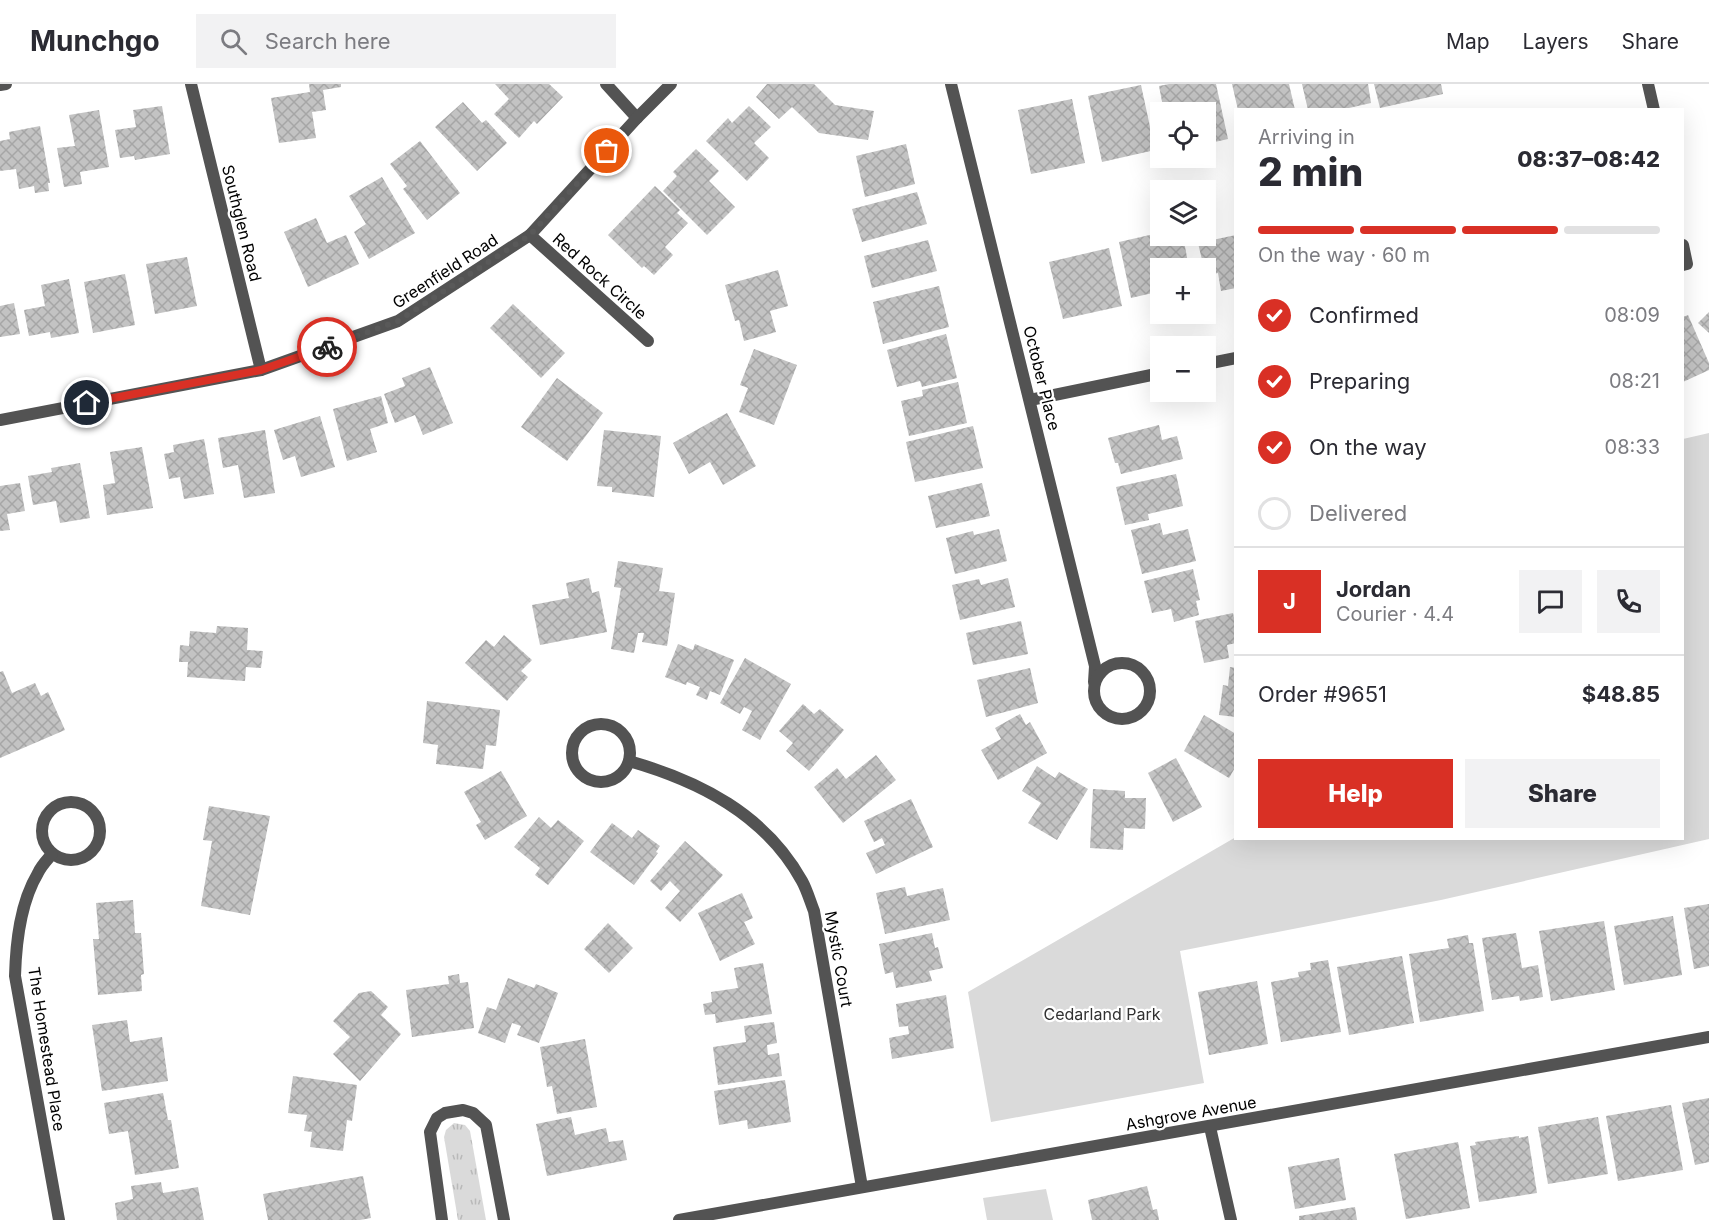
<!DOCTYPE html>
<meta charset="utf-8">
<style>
:root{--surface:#fff;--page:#f2f2f3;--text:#2b2b33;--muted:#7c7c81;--line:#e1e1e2;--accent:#d93025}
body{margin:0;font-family:Inter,sans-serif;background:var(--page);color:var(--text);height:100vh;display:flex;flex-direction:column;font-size:22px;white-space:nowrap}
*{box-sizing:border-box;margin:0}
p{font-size:20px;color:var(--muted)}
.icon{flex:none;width:33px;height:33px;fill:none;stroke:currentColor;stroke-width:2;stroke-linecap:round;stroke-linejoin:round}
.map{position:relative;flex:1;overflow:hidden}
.side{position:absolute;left:1234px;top:24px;width:450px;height:732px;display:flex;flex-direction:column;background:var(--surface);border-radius:0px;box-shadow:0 6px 24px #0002}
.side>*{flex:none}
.fabs{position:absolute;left:1150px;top:18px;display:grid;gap:12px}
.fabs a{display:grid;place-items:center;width:66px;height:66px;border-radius:0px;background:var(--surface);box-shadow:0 6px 24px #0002;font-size:30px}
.pin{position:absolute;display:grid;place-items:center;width:51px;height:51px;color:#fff;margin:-26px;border:3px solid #fff;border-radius:50%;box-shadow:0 2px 6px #0007}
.courier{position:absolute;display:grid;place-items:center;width:60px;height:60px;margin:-30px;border:4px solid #d93025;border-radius:50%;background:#fff;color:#222;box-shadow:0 2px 8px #0007}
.head em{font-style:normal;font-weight:800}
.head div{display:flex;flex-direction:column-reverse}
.head{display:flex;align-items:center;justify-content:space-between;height:102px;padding:0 24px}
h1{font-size:39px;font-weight:800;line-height:45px}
.bar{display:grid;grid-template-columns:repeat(4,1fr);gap:9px 6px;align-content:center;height:72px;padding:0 24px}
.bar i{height:8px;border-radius:4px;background:var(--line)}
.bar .selected{background:var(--accent)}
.bar p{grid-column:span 4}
.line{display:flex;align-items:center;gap:15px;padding:0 24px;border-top:2px solid var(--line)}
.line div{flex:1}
.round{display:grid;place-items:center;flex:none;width:63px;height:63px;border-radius:0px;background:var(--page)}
ol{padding:0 24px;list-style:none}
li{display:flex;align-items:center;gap:18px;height:66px}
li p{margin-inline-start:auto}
li .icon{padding:6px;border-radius:50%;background:var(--accent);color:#fff;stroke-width:4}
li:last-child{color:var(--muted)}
li i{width:33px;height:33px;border:3px solid var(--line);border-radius:50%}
.primary-button{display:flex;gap:12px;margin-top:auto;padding:12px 24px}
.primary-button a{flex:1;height:69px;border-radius:0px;background:var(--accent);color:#fff;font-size:24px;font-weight:800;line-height:69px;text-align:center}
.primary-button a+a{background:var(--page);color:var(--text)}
header{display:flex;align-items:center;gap:36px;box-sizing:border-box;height:84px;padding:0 30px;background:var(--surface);border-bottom:2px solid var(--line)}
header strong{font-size:28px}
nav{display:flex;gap:33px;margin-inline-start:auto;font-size:21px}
.search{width:420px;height:54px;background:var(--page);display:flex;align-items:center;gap:15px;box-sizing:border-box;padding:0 21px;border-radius:0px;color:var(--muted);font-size:22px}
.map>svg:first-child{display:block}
.grass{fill:url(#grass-tufts)}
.park{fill:#dadada}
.building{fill:url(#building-cross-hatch)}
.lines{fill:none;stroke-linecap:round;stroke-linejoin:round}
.street{stroke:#535353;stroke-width:12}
.done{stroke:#595959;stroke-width:6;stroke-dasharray:0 10.8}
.route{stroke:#d93025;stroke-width:8}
.labels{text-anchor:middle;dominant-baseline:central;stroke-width:4.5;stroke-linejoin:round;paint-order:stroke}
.street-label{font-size:16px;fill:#000;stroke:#fff}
.park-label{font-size:16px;fill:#313131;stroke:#fff}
</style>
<header>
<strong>Munchgo</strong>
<div class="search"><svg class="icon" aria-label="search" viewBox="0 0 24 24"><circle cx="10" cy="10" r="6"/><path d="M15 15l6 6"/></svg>Search here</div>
<nav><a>Map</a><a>Layers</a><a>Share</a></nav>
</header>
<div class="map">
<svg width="1709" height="1136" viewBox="0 0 1709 1136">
<defs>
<pattern id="grass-tufts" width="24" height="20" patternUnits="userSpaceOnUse" patternTransform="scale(1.5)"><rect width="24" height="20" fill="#dadada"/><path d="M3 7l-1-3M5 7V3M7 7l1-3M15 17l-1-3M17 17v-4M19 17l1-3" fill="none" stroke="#b9b9b9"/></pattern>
<pattern id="building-cross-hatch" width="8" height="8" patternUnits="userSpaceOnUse" patternTransform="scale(1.5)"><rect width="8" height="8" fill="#c3c3c3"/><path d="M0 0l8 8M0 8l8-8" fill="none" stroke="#a6a6a6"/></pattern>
</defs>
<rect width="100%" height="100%" fill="#fff"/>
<polygon class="grass" points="454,1039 465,1041 470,1047 486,1136 458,1136 444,1053 446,1046"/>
<g class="park">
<polygon points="1709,349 1709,755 1441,816 1180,867 1204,999 991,1038 968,908 1236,753 1236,754 1683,754 1683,355"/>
<polygon points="1046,1105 1053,1136 987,1136 983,1114"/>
</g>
<g class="building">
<polygon points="309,0 341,0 341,3 323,6 326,26 312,28 316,54 279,59 271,14 310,8"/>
<polygon points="495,0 549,0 563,13 537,40 534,37 519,54 494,30 509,15"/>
<polygon points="767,0 814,0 835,21 874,27 868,56 819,49 792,23 779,35 756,13"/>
<polygon points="1169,0 1216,0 1228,55 1206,60 1206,28 1164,28 1159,2"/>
<polygon points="1232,0 1289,0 1295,26 1238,26"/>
<polygon points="1302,0 1368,0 1371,19 1340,26 1308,26"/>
<polygon points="1374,0 1441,0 1443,10 1380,24"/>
<polygon points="1141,1 1155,66 1102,78 1088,12"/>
<polygon points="1072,15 1085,79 1031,90 1018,26"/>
<polygon points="463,18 482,39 486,36 507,59 477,87 435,43"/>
<polygon points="162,22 170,70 135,76 134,72 120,74 115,46 136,43 133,26"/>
<polygon points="749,22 771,43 754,59 769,74 747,97 706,57 728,34 732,39"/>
<polygon points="99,26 109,83 80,88 82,100 64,103 57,64 75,62 69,31"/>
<polygon points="40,42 50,99 48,99 49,107 35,109 34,102 19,105 16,85 0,87 0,57 10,55 9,48"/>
<polygon points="420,57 460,109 427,136 403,105 407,102 390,80"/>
<polygon points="906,60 915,100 865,113 856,72"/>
<polygon points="696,65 719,87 709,97 735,123 707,151 663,107 677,92 673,88"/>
<polygon points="382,93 415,149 369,175 354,148 366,140 349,112"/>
<polygon points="655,102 680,126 677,129 688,139 665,163 673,171 654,191 644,182 642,184 608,151"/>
<polygon points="917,108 927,140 862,158 852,125"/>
<polygon points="316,134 327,159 346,151 359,180 308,203 284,148"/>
<polygon points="1161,139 1161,152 1183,152 1189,184 1161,184 1161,207 1131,214 1119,158 1154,150 1152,141"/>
<polygon points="1236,151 1236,204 1221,207 1218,189 1206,192 1206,184 1204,184 1198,159"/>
<polygon points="928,156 937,187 872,204 864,172"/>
<polygon points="1109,164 1122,222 1063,235 1049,178"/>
<polygon points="187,173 197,222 155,230 146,180"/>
<polygon points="778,186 788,222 770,227 776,248 744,257 739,236 735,237 725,201"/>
<polygon points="125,190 135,241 93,249 84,198"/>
<polygon points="69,195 79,249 51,254 50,248 29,252 24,226 45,222 41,201"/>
<polygon points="939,202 949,243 883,260 873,218"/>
<polygon points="14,219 20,250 0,253 0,222"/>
<polygon points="513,220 565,269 541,294 490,244"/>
<polygon points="1709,228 1709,249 1698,239"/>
<polygon points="1688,231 1709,279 1709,286 1683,298 1683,233"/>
<polygon points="946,250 957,294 922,303 920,297 897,303 887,266"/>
<polygon points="754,265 797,281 774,341 739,328 748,304 740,301"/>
<polygon points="430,283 453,339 423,351 415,331 395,339 384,310 405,302 402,294"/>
<polygon points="557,294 603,329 567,377 521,343"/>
<polygon points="958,298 967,339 909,352 901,317 923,312 922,306"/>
<polygon points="381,312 388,339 370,345 377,368 347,377 333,325"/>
<polygon points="727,329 756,382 723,401 710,378 689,390 673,359"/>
<polygon points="320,332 335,383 301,393 295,372 283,376 274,346"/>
<polygon points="1159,341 1162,356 1177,352 1183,375 1121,390 1118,379 1115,379 1108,354"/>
<polygon points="973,342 983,384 915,398 906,358"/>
<polygon points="265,346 275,409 244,414 238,381 223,384 218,354"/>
<polygon points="604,346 661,352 654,413 612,408 612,403 597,402"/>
<polygon points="204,355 214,410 184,415 180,393 169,395 164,370 174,368 173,361"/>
<polygon points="142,363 153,424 107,431 103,401 115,399 110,368"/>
<polygon points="80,379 90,434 60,439 56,417 33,421 28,392 52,388 51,384"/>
<polygon points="1176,390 1183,422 1148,430 1149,436 1125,441 1116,403"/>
<polygon points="20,399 25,427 7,430 10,446 0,447 0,402"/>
<polygon points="982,399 990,432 936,444 928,412"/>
<polygon points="1160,439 1163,451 1188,445 1196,477 1142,490 1131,446"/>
<polygon points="999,445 1007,477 955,490 946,454 973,447 974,451"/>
<polygon points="618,477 663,484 659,507 675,509 667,562 642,558 644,549 638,549 634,569 611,565 621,504 614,503"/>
<polygon points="1193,485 1200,516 1196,517 1199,531 1174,538 1171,525 1152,529 1144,497"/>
<polygon points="589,494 592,509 599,507 607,548 540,561 532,521 569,514 566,499"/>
<polygon points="1008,494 1015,523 960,536 952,501 979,495 981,501"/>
<polygon points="1233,529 1236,543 1236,559 1227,561 1229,574 1204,579 1195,537"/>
<polygon points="1021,537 1028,570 973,581 966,549"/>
<polygon points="217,542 248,544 247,566 263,567 261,584 246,583 245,597 187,593 188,578 179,578 180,561 189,562 190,547 216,549"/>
<polygon points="504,551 532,576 521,587 528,593 507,617 465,579 486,556 494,563"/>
<polygon points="678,560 693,566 695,560 734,576 720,611 710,607 707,616 696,611 700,603 687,598 686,601 665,593"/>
<polygon points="745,574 791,600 760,656 742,646 752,627 744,623 740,630 720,619"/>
<polygon points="1230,583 1236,584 1236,633 1219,631 1223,601 1228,602"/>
<polygon points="1030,584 1038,619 986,633 977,596"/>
<polygon points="3,587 12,609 35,599 41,612 48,608 65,646 0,674 0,588"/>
<polygon points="427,617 500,626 496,662 486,661 483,685 436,680 438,661 423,659"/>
<polygon points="803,620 814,630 820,625 844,646 809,687 786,667 793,659 779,647"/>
<polygon points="1020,630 1026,641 1030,638 1047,669 998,696 981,666 1001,655 995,644"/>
<polygon points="1204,631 1236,650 1236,682 1229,694 1184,667"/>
<polygon points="876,671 896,696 843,739 814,703 837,684 846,695"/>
<polygon points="1176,674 1202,723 1173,738 1148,689"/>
<polygon points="1037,682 1055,694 1059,688 1088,705 1057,756 1028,739 1041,719 1022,707"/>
<polygon points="501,687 527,732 485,756 476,741 481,738 464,708"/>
<polygon points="1093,705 1125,707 1125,714 1146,714 1145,745 1124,744 1123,766 1090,764"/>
<polygon points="911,715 933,763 876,790 866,769 885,761 882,754 874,758 864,737"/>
<polygon points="209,722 270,732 250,831 201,822 212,757 203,756"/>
<polygon points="539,733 551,744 558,736 584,757 548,801 535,791 540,784 514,763"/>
<polygon points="612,739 632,754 638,746 660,762 656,768 658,769 634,801 590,768"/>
<polygon points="685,757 723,791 680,838 665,824 680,807 670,797 661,807 650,797"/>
<polygon points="905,803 907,812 943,804 950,836 885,850 876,809"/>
<polygon points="742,809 753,834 744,838 755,860 720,877 698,829"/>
<polygon points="133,816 135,849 141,849 144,890 141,891 142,907 98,911 93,855 99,855 96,819"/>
<polygon points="1709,820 1709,882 1694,885 1684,824"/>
<polygon points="1673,832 1682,891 1624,901 1614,842"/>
<polygon points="1604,837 1615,906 1551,917 1539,847"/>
<polygon points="608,839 633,864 609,889 584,865"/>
<polygon points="932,849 935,864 938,863 943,884 929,887 932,897 896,904 893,888 885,890 879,860"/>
<polygon points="1516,849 1522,884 1538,881 1543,913 1520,917 1519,912 1492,916 1482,854"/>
<polygon points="1468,851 1469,859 1473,859 1484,927 1420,938 1409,870 1449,864 1447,855"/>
<polygon points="1402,872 1414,939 1349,951 1337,883"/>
<polygon points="1328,876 1341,948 1281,958 1271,898 1299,893 1298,888 1311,886 1310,879"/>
<polygon points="763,879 772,930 716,939 715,930 705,931 703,920 712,918 711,908 738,904 734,884"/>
<polygon points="459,890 460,899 468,898 474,944 412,953 406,906 449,900 448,892"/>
<polygon points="508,894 534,904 536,900 558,909 539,959 517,951 521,942 512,939 505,959 478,949 487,923 496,926"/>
<polygon points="1257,897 1268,960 1209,971 1198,908"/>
<polygon points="371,907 388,923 381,931 401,950 360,997 333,970 350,953 333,937 359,909"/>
<polygon points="946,911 954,964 892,975 889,954 909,950 908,942 899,943 896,920"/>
<polygon points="127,936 130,958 162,953 168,997 102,1007 92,941"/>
<polygon points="774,938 777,959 767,961 768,971 779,969 782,992 718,1001 713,963 746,958 744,942"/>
<polygon points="585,955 597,1023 557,1030 552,1002 547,1003 540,963"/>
<polygon points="293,992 357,1001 352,1037 347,1036 343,1067 310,1063 312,1048 304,1047 307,1031 288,1029"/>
<polygon points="785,996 791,1038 748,1045 747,1036 719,1041 714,1007"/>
<polygon points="163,1009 168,1036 171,1036 179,1084 135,1091 128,1047 109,1050 104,1019"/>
<polygon points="1709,1014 1709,1078 1695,1081 1682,1019"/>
<polygon points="1671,1021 1683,1086 1618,1097 1606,1032"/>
<polygon points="571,1033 575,1051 606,1044 609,1058 623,1056 627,1076 547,1092 536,1040"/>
<polygon points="1598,1033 1608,1090 1548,1100 1538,1043"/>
<polygon points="1519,1052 1519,1054 1528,1052 1537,1109 1479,1118 1470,1062 1476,1061 1475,1058"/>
<polygon points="1458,1058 1470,1124 1406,1135 1394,1070"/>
<polygon points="1339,1074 1346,1116 1295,1125 1288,1083"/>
<polygon points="363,1092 371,1134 360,1136 268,1136 263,1110"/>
<polygon points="161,1098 163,1109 198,1103 204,1136 117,1136 115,1119 133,1115 131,1102"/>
<polygon points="1147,1102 1153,1126 1157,1125 1159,1136 1092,1136 1088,1116"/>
<polygon points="1355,1123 1357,1136 1299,1136 1299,1132"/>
</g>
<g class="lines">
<g class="street">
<polyline points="191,0 261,286"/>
<polyline points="606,0 637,34"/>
<polyline points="951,0 1095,582 1094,598"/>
<polyline points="1648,0 1654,26"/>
<polyline points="0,1 6,0"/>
<polyline points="530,151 648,257"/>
<polyline points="1683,161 1687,180 1683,181"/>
<polyline points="1206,280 1236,274"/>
<polyline points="1030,316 1161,289"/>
<polyline points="0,336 261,286 398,237 530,151 637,34 671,0"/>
<circle cx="1122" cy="607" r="28"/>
<circle cx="601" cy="669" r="29"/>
<path d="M 629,677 C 699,697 765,730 802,797 C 807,806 810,817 814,827 L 862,1103"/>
<circle cx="71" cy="747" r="29"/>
<path d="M 52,770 C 47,776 41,782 38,789 C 20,819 16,858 15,892 L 59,1136"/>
<polyline points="1210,1043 1231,1136"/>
<polyline points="442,1136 430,1048 437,1034 445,1029 463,1026 473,1029 486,1041 504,1136"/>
<polyline points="679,1136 1709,953"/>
</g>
</g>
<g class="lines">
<polyline class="done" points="327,263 398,237 530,151 607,67"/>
<polyline class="route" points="87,319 261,286 327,263"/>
</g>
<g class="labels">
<g class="street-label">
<text transform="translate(242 139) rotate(76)">Southglen Road</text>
<text transform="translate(445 187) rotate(-33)">Greenfield Road</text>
<text transform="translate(600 192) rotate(42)">Red Rock Circle</text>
<text transform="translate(1042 294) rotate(76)">October Place</text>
<text transform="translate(839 875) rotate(80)">Mystic Court</text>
<text transform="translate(47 965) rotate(81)">The Homestead Place</text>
<text transform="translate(1191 1029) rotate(-10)">Ashgrove Avenue</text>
</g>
<g class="park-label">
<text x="1102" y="930">Cedarland Park</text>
</g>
</g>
</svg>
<div class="fabs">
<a><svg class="icon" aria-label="locate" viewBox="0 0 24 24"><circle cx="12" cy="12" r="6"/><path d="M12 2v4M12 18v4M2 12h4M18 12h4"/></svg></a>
<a><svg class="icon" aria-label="layers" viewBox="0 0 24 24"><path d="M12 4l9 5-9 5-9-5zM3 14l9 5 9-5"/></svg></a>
<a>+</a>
<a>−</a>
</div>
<div class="pin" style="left:607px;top:67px;background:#ea580c"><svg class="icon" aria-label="bag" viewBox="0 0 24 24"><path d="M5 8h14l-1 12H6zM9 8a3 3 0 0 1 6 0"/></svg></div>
<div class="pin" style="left:87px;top:319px;background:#1f2937"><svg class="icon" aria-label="home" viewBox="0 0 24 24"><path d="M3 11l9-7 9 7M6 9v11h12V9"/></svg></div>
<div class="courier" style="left:327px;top:263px"><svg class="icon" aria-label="bike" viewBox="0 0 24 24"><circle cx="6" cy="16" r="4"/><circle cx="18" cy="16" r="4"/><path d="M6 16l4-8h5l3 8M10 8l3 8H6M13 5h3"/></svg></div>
<section class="side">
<div class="head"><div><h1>2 min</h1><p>Arriving in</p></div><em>08:37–08:42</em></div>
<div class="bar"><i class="selected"></i><i class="selected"></i><i class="selected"></i><i></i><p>On the way · 60 m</p></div>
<ol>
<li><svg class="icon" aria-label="check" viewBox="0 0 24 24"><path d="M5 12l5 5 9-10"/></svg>Confirmed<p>08:09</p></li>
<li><svg class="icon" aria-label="check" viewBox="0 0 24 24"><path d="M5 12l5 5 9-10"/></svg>Preparing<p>08:21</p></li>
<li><svg class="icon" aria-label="check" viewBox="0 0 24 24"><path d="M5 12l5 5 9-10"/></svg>On the way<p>08:33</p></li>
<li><i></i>Delivered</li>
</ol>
<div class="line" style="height:108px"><b class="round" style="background:var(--accent);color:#fff">J</b><div><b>Jordan</b><p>Courier · 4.4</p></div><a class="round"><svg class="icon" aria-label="chat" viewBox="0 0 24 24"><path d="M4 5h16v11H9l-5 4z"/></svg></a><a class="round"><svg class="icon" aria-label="phone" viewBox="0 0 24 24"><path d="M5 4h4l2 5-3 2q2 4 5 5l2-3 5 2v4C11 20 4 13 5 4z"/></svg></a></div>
<div class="line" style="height:78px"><div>Order #9651</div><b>$48.85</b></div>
<div class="primary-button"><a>Help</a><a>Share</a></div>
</section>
</div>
